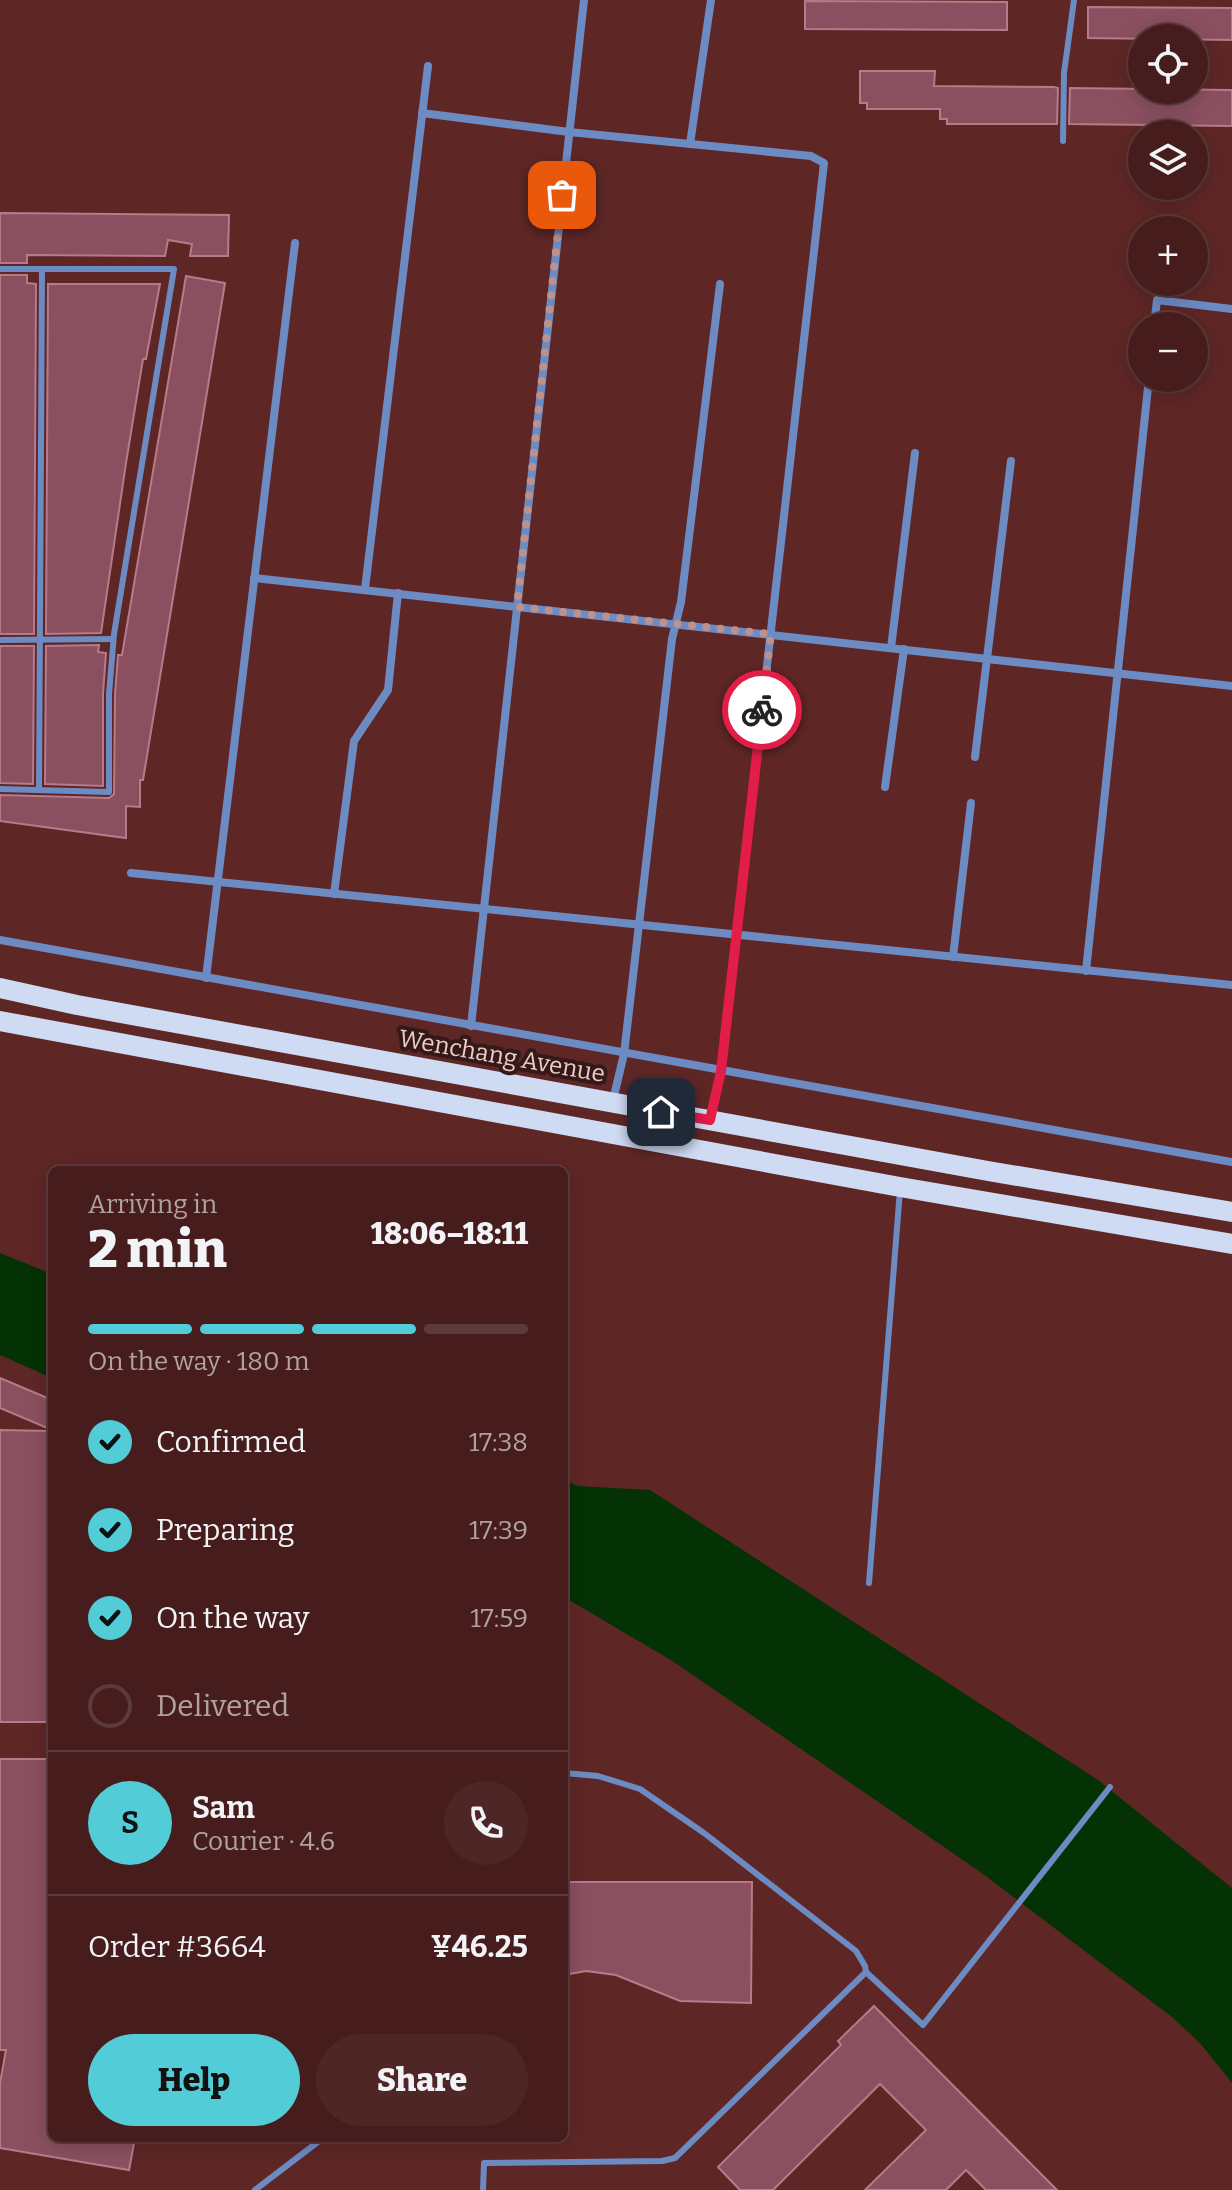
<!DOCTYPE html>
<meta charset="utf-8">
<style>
:root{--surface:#461d1c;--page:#4d2625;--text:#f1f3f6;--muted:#b0a2a3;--line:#5e3b3b;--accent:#52ccd6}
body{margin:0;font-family:Bitter,serif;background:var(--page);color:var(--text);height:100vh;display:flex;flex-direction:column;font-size:30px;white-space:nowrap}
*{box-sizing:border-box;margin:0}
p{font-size:26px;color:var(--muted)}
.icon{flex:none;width:44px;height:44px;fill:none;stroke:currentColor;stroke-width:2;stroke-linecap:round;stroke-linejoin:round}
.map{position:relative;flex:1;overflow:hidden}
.details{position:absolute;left:48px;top:1166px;width:520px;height:976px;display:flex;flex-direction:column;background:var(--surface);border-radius:12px;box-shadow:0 4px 20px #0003,0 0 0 2px var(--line)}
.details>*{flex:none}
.fabs{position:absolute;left:1128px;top:24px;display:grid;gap:16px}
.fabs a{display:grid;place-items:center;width:80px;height:80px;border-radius:50%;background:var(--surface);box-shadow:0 4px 20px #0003,0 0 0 2px var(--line);font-size:40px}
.pin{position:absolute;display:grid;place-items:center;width:68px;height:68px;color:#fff;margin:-34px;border-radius:16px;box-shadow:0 4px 12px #0006}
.courier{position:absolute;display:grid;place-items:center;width:80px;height:80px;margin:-40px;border:6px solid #e11d48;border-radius:50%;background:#fff;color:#222;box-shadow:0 2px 10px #0007}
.overview em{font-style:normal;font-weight:800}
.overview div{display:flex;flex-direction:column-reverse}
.overview{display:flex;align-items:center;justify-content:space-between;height:136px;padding:0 40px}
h1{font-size:52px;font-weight:800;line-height:60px}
.bar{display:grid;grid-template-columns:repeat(4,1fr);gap:12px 8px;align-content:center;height:96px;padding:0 40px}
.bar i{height:10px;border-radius:6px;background:var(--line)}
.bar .on{background:var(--accent)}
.bar p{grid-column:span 4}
.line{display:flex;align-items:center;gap:20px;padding:0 40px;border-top:2px solid var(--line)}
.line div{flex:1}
.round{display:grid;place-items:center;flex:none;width:84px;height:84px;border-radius:42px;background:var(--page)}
ol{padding:0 40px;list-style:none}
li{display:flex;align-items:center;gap:24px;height:88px}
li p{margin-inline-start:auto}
li .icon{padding:8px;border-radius:50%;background:var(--accent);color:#111;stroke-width:4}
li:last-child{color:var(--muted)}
li i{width:44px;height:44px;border:4px solid var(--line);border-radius:50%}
.action{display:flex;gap:16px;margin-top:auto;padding:16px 40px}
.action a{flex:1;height:92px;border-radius:48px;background:var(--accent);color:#111;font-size:32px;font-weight:800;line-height:92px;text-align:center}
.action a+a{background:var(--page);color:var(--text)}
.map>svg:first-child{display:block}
.water{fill:#043204}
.building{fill:#8a5060;stroke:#b87a8a;stroke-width:2}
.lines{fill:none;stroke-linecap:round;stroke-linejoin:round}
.service{stroke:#6d8bc3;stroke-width:6}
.minor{stroke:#6d8bc3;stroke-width:8}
.primary{stroke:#cfdbf3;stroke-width:20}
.done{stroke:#bc928f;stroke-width:8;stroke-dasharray:0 14.4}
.route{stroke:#e11d48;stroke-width:10}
.labels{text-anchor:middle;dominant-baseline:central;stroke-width:8;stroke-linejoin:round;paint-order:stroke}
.street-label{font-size:24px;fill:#eecbc8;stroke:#331a19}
</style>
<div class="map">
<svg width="1232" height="2190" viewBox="0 0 1232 2190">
<rect width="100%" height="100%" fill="#5e2726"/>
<g class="water">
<polygon points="0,1253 52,1274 52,1378 0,1355"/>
<polygon points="564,1480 578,1486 650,1490 1098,1780 1232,1888 1232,2083 1200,2043 1172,2017 979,1871 674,1662 564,1597"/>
</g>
<g class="building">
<polygon points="805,1 1007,2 1007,30 805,29"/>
<polygon points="1088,7 1232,8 1232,40 1088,38"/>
<polygon points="860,71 935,71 934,86 1054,87 1058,88 1057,124 947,124 947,119 940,119 940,109 867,109 867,103 860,103"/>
<polygon points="1070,88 1232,90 1232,126 1069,124"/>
<polygon points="0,213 229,215 228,256 190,256 192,244 168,240 165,256 27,255 27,263 0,263"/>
<polygon points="0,275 27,275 27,283 36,284 34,634 0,634"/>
<polygon points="186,276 225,283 143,780 140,780 140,807 126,806 126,838 0,821 0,795 109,798 114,794 115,694 118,655 122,655"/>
<polygon points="48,284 160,284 146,359 143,359 126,463 101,633 46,634"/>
<polygon points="99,645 98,652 106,653 103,694 103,786 45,784 46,646"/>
<polygon points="0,646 34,646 33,784 0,783"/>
<polygon points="0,1378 52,1400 52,1430 0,1408"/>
<polygon points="0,1430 50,1431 52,1722 0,1722"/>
<polygon points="0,1759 52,1759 52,2138 135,2138 129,2170 0,2148 0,2083 6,2050 0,2050"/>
<polygon points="564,1882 752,1882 751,2003 680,2001 616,1975 586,1971 564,1975"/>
<polygon points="874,2006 1057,2190 986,2190 966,2170 946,2190 865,2190 926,2130 880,2084 773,2190 740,2190 718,2167 841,2045 838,2041"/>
</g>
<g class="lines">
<g class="service">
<polyline points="1063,141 1064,73 1074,0"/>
<polyline points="0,269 174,269 114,634 109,694 109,792 0,789"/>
<polyline points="0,640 113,639"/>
<polyline points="39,790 42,269"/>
<polyline points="869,1583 900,1190"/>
<polyline points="564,1773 598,1776 640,1789 704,1833 856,1951 865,1966 866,1972 923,2025 1110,1787"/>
<polyline points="255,2190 323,2138"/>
<polyline points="483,2190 484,2163 662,2161 675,2158 866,1972"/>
</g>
<g class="minor">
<polyline points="422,113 569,132 811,156 824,163 721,1071 710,1120"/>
<polyline points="690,144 711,0"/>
<polyline points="1154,326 1157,300 1232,309"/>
<polyline points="254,578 1232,686"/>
<polyline points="365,589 428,66"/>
<polyline points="891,648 915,453"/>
<polyline points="975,757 1011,461"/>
<polyline points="885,787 904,649"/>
<polyline points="131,873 1232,985"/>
<polyline points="334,894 354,741 388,690 398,593"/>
<polyline points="0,940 1232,1162"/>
<polyline points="953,957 971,803"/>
<polyline points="1086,971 1149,378"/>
<polyline points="206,978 295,243"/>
<polyline points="471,1026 584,0"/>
<polyline points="613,1100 624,1054 672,639 681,602 720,284"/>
</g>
<g class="primary">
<polyline points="0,988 77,1005 988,1171 1232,1212"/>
<polyline points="0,1021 900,1187 1232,1244"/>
</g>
</g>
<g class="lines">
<polyline class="done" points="562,195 517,607 771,634 762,710"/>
<polyline class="route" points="661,1112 710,1120 721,1071 762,710"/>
</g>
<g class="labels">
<g class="street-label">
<text transform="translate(502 1056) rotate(10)">Wenchang Avenue</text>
</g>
</g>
</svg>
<div class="fabs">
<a><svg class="icon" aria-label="locate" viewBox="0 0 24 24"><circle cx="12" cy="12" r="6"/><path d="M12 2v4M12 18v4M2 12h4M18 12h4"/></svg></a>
<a><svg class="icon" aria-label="layers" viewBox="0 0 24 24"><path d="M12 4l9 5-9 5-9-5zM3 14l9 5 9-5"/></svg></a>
<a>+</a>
<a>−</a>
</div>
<div class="pin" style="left:562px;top:195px;background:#ea580c"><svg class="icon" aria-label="bag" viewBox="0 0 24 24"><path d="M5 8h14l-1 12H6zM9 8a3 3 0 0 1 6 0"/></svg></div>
<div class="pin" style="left:661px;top:1112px;background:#1f2937"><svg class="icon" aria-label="home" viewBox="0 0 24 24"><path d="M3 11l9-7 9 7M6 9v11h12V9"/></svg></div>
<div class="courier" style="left:762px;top:710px"><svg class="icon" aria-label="bike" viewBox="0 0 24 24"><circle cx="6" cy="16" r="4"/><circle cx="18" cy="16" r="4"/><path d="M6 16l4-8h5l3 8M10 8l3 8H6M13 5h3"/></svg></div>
<section class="details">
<div class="overview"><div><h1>2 min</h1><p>Arriving in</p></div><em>18:06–18:11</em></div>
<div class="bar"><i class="on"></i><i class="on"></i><i class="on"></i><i></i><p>On the way · 180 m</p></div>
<ol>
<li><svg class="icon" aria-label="check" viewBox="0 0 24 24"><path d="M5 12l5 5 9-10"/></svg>Confirmed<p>17:38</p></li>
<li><svg class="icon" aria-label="check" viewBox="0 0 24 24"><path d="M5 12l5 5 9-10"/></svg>Preparing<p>17:39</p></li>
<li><svg class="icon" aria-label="check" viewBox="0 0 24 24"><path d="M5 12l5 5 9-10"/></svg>On the way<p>17:59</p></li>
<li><i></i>Delivered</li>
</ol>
<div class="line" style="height:144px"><b class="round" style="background:var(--accent);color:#111">S</b><div><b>Sam</b><p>Courier · 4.6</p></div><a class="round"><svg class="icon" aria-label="phone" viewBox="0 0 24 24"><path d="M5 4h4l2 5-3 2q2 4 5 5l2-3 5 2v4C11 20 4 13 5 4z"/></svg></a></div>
<div class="line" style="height:104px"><div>Order #3664</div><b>¥46.25</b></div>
<div class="action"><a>Help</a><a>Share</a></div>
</section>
</div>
